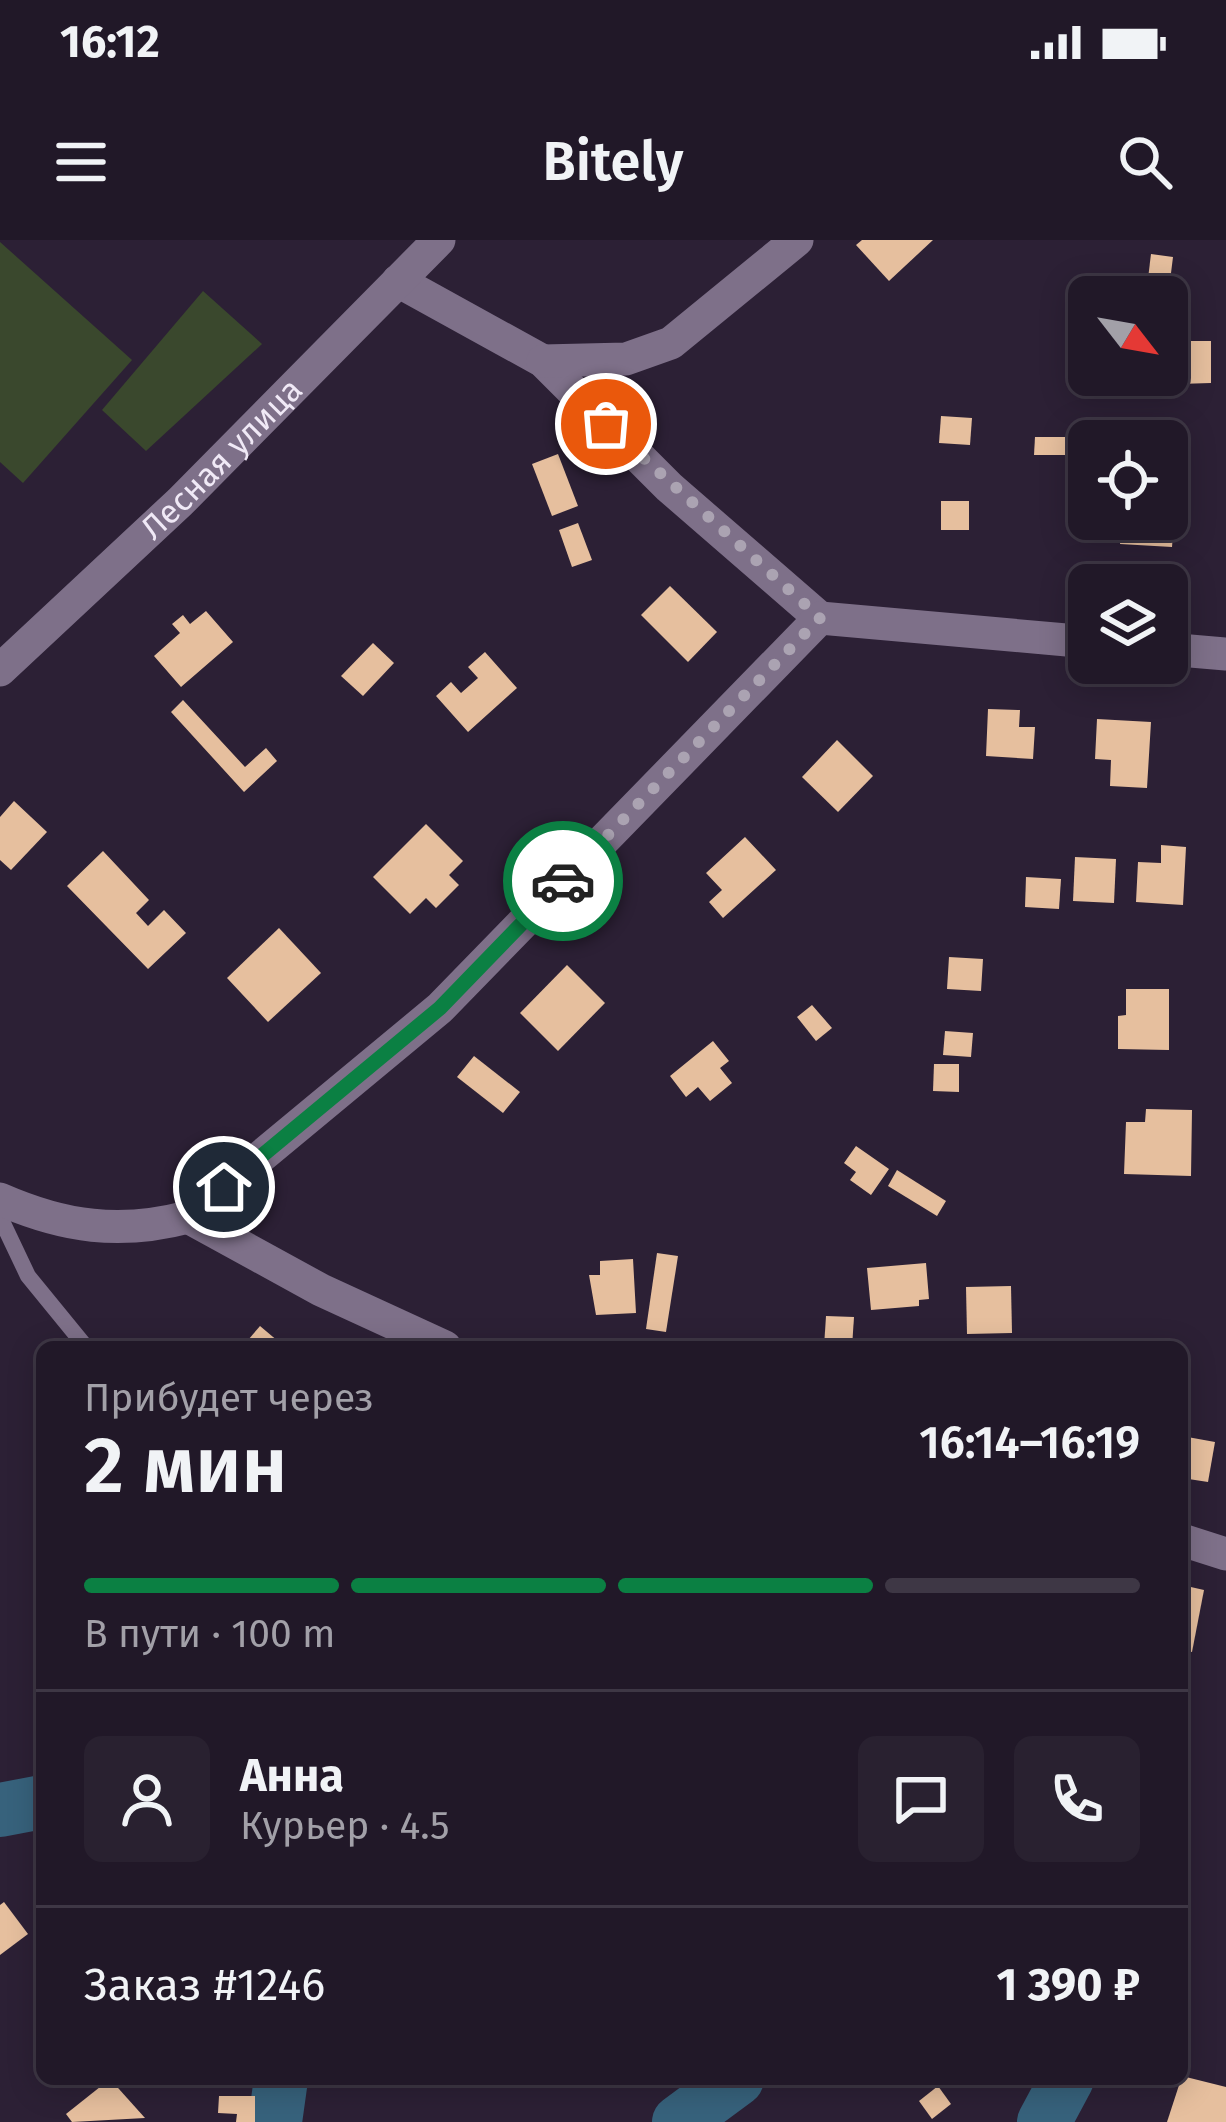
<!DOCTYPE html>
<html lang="ru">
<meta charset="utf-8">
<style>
:root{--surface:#211828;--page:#292130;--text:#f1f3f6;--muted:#a2a0a8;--line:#3e3745;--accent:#0b8043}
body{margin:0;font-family:"Fira Sans",sans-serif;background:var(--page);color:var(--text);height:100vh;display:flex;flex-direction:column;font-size:45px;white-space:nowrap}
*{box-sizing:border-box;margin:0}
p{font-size:39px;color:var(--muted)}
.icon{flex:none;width:66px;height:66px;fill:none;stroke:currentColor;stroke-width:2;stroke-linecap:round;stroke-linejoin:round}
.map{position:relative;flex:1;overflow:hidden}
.sheet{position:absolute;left:36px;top:1101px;width:1152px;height:744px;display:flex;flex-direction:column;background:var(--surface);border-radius:18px;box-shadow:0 6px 30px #0003,0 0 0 3px var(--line)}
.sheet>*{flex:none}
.needle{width:78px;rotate:121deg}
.fabs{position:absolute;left:1068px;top:36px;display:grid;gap:24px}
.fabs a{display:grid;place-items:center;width:120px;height:120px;border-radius:18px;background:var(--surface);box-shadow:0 6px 30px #0003,0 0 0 3px var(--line);font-size:60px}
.pin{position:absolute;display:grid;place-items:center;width:102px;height:102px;color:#fff;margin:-51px;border:6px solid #fff;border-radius:50%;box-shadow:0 3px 12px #0007}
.courier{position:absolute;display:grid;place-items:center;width:120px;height:120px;margin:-60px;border:9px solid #0b8043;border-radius:50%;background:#fff;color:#222;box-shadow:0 3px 15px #0007}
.head em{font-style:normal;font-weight:600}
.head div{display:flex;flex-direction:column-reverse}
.head{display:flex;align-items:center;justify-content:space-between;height:204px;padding:0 48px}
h1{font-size:78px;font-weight:600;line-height:90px}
.bar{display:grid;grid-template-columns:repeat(4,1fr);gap:18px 12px;align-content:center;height:144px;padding:0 48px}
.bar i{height:15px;border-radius:9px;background:var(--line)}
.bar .selected{background:var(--accent)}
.bar p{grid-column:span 4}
.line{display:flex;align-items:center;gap:30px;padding:0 48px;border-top:3px solid var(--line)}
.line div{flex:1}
.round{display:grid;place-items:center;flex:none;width:126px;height:126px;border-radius:18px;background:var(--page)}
.status{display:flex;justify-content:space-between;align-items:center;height:84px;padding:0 60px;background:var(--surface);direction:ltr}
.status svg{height:33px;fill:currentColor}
header{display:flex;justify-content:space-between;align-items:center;height:156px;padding:0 48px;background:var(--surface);font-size:54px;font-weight:600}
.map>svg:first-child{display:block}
.green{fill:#3a482d}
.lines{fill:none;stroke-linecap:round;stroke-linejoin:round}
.river{stroke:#37627c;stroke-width:54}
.building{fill:#e6bf9e}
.lane{stroke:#7e7089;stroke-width:16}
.street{stroke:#7e7089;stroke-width:33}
.done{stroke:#aba3b2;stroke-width:12;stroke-dasharray:0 21.6}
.route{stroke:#0b8043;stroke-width:15}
.labels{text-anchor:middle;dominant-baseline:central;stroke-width:12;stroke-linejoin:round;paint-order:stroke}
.street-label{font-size:33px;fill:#f0e9f6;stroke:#120d16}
</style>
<div class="status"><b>16:12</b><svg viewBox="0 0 49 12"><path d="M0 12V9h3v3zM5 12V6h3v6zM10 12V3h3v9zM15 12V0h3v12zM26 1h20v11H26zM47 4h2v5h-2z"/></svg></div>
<header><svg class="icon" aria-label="menu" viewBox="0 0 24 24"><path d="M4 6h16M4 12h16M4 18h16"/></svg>Bitely<svg class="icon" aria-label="search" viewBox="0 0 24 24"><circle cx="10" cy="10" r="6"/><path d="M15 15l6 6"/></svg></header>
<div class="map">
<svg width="1226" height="1882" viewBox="0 0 1226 1882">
<rect width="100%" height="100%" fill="#2c2035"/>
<g class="green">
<polygon points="0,2 132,120 23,243 0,222"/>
<polygon points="203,51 262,104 146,211 102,170"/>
</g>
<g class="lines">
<g class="river">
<polyline points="0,1570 42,1562"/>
<polyline points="275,1882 281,1839"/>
<polyline points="679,1882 737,1839"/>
<polyline points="1044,1882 1067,1839"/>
</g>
</g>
<g class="building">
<polygon points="862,0 933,0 889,41 856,5"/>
<polygon points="1151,14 1173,17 1168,57 1146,55"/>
<polygon points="1179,101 1211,101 1211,143 1179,144 1179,131 1168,131 1168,113 1179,113"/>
<polygon points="941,176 972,178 970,205 939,203"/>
<polygon points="1035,197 1065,197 1065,215 1034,215"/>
<polygon points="558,214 578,266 552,276 532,224"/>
<polygon points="1167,258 1176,258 1172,307 1120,304 1122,279 1167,279"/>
<rect x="941" y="261" width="28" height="29"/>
<polygon points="578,283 592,320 572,327 559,290"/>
<polygon points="670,346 717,392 688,422 641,375"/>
<polygon points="206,371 233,402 181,447 154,416 180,393 172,384 183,375 190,384"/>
<polygon points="373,403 394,423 363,456 341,436"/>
<polygon points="485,412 517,448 468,492 436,456 451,442 461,453 478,438 468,427"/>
<polygon points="183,460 245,527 266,508 277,521 244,552 171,472"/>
<polygon points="988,469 1020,470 1019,487 1035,487 1033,519 986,516"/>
<polygon points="1097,479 1151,482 1147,548 1110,546 1111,520 1095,519"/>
<polygon points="837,500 873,536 838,572 802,537"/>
<polygon points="14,561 47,592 11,630 0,620 0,577"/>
<polygon points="426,584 463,621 449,635 459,645 436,668 426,658 410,674 373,637"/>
<polygon points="745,597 776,630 723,678 709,662 722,650 706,633"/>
<polygon points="1161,605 1186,607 1183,665 1136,662 1138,622 1161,623"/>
<polygon points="103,611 149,660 136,673 148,686 164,670 186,693 148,729 67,646"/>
<polygon points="1075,617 1116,619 1114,663 1073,661"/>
<polygon points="1026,637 1061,639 1059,669 1025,667"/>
<polygon points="279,688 321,733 268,782 227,738"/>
<polygon points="949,717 983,719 981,751 947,749"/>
<polygon points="567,725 605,763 558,811 520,773"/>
<polygon points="1126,749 1169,749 1169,810 1118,809 1118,776 1126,775"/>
<polygon points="812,765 832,788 816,801 797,777"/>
<polygon points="945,791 973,793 971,817 943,815"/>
<polygon points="713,801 729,821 720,828 732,843 710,861 698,847 686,857 670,836"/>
<polygon points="474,816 520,852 503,873 457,837"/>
<polygon points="934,824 959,824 959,852 933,851"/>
<polygon points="1146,869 1192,870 1191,936 1124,934 1126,882 1145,882"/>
<polygon points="856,906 889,929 871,955 850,940 856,932 844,923"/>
<polygon points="897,930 946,961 937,976 888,946"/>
<polygon points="657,1013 678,1016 666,1092 646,1089"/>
<polygon points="633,1019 636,1073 596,1075 589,1035 600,1035 600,1021"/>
<polygon points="926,1023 929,1059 919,1060 919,1066 871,1070 867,1028"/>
<polygon points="1011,1046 1012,1093 967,1094 966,1047"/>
<polygon points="826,1076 854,1077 852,1107 824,1107"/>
<polygon points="260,1086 285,1107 242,1107"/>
<polygon points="1182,1196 1215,1202 1208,1242 1182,1238"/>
<polygon points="1182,1345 1204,1350 1192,1412 1182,1410"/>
<polygon points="4,1662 28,1694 0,1715 0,1665"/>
<polygon points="1182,1836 1226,1847 1226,1882 1167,1882"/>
<polygon points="110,1839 145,1878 72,1882 66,1874"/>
<polygon points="938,1846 951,1864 932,1879 919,1861"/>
<polygon points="219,1856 255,1856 255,1882 236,1882 237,1874 218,1873"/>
</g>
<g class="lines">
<polyline class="lane" points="0,977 28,1036 86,1107"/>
<g class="street">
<polyline points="398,41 543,121 669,247 820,378"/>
<polyline points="543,121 626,119 671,103 797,0"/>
<polyline points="1167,409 1226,414"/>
<path id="s1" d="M 0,430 L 180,262 L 439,0"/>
<path d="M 0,959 C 64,987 120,995 188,977 L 440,768 L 820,378 L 1089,402"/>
<polyline points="188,977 321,1050 445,1107"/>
<polyline points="1182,1300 1226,1314"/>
</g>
</g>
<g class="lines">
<polyline class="done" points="563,641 820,378 606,184"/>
<polyline class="route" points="224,947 440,768 563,641"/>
</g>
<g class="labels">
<g class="street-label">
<text stroke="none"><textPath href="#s1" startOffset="306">Лесная улица</textPath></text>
</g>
</g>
</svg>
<div class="fabs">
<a><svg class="needle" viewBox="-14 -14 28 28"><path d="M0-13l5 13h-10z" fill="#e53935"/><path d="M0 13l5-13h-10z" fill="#a2a0a8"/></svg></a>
<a><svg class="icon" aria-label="locate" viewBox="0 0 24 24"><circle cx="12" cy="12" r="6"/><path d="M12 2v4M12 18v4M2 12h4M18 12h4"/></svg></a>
<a><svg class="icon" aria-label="layers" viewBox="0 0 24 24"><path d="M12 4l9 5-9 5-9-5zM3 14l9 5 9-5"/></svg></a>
</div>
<div class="pin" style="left:606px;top:184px;background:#ea580c"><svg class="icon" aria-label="bag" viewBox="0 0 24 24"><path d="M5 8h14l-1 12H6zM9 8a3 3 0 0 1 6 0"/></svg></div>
<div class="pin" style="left:224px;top:947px;background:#1f2937"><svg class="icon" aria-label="home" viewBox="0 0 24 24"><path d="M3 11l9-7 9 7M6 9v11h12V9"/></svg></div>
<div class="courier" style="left:563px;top:641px"><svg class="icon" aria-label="car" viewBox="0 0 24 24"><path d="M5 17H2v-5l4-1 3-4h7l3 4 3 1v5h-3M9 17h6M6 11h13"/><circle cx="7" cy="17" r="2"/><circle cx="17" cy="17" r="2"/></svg></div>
<section class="sheet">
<div class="head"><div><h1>2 мин</h1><p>Прибудет через</p></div><em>16:14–16:19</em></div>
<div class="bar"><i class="selected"></i><i class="selected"></i><i class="selected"></i><i></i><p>В пути · 100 m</p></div>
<div class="line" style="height:216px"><a class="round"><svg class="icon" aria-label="person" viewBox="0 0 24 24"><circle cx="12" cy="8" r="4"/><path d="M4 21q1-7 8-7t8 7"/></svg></a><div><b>Анна</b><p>Курьер · 4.5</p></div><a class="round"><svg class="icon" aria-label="chat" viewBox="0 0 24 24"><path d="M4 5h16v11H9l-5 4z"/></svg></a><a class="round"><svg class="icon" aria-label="phone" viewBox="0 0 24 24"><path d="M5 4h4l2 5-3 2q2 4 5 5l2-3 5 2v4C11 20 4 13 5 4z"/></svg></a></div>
<div class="line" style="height:156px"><div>Заказ #1246</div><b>1 390 ₽</b></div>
</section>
</div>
